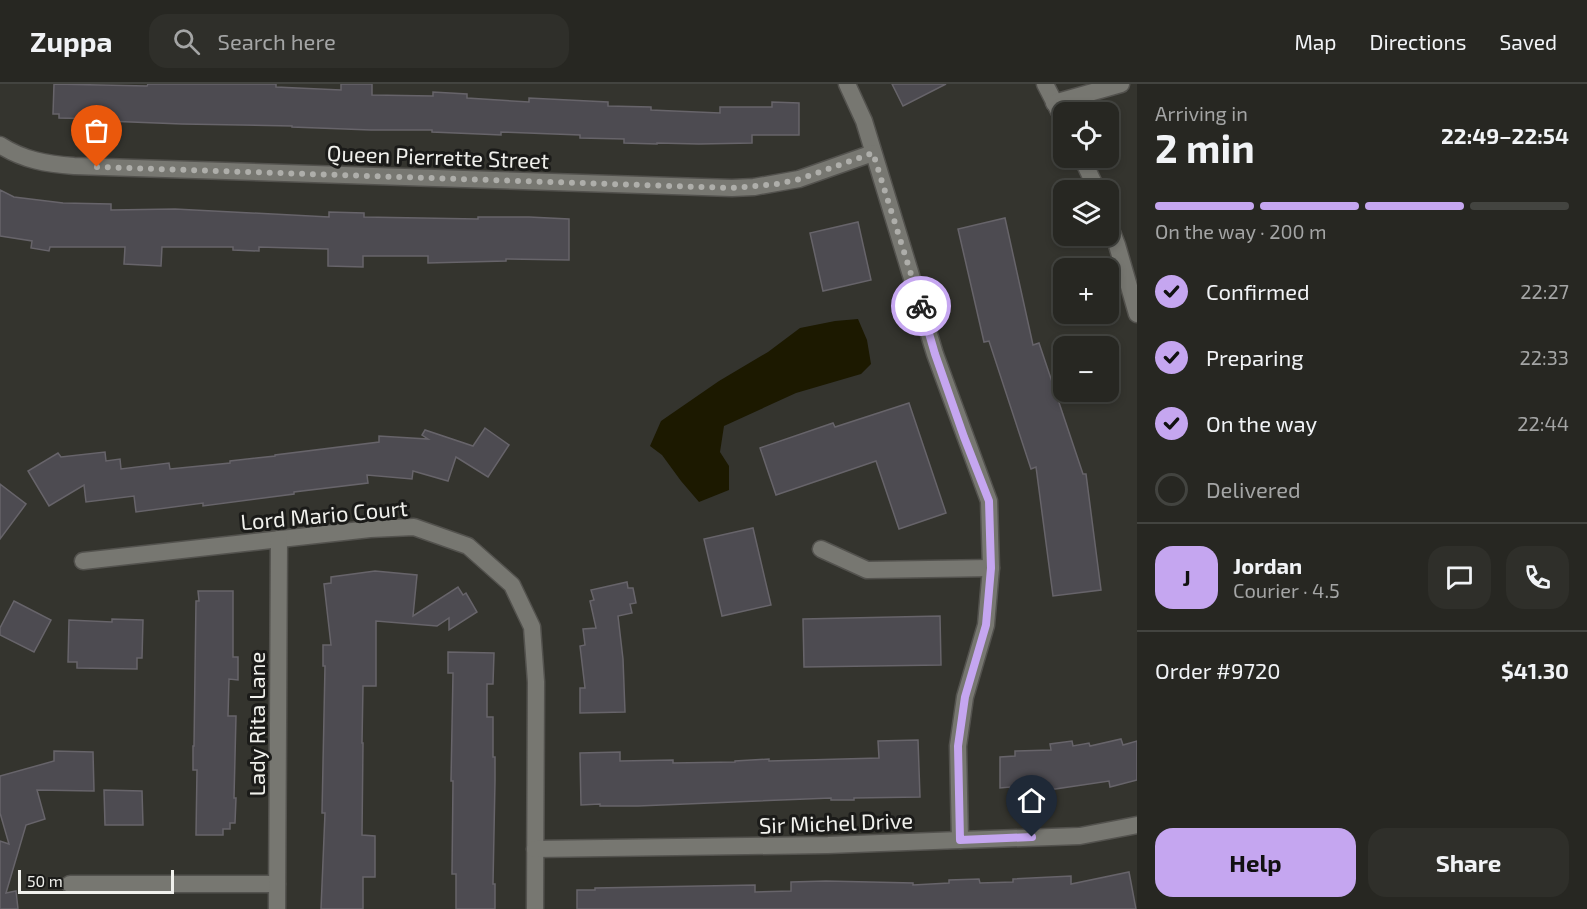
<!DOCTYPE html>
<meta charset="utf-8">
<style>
:root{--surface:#272722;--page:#2f2f2a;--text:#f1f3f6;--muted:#a4a5a5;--line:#434440;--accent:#c5a6f0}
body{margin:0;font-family:"Exo 2",sans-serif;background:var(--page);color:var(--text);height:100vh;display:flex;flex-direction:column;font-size:22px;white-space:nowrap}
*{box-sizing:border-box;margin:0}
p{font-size:20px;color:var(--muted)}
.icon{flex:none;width:33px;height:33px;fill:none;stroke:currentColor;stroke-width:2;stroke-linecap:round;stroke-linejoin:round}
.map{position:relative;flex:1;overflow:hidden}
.panel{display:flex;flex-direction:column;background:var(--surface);width:450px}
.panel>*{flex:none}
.tools{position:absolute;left:1053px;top:18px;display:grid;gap:12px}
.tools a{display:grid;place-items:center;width:66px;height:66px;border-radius:12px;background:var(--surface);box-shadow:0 3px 9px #0003,0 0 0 2px var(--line);font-size:30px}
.scale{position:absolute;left:18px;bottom:15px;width:156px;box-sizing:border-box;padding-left:6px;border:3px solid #f0f0ec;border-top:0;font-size:16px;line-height:21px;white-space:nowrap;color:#f0f0ec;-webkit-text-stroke:4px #1b1b19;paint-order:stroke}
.pin{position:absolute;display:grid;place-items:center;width:51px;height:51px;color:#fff;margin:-62px -26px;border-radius:50% 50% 50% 0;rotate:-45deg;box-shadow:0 0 6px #0007}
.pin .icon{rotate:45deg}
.courier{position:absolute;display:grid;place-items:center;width:60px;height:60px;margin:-30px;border:4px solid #c5a6f0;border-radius:50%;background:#fff;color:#222;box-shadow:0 2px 8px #0007}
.overview em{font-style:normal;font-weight:700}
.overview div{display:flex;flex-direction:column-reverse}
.overview{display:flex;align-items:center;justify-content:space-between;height:102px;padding:0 18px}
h1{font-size:39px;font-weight:700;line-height:45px}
.bar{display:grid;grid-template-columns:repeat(4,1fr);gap:9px 6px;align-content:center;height:72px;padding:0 18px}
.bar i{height:8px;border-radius:4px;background:var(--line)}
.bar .current{background:var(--accent)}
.bar p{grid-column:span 4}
.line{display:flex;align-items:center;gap:15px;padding:0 18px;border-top:2px solid var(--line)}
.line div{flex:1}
.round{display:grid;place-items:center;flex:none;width:63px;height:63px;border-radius:18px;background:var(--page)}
ol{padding:0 18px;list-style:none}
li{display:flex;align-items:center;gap:18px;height:66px}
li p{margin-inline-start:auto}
li .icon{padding:6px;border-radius:50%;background:var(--accent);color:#111;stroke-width:4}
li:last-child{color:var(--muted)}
li i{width:33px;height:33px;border:3px solid var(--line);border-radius:50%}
.cta{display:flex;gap:12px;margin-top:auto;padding:12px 18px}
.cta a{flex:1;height:69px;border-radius:18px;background:var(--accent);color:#111;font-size:24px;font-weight:700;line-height:69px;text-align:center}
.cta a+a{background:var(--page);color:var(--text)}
header{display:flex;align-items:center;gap:36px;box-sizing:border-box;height:84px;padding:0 30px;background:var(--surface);border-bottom:2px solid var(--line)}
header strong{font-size:28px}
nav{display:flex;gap:33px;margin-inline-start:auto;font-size:21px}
.search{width:420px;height:54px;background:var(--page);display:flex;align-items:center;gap:15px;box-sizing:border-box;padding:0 21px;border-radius:18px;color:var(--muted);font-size:22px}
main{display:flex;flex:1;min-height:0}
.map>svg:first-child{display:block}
.water{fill:#1c1900}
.building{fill:#4d4b51;stroke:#67646a;stroke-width:1.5}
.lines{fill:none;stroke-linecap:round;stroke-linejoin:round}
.minor-casing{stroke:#53524e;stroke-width:19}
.minor{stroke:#777771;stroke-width:16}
.done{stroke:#aeaeaa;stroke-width:6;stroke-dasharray:0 10.8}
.route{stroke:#c5a6f0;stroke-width:8}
.labels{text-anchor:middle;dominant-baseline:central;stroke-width:6;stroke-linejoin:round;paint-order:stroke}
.street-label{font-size:22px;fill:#f0f0ec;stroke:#1b1b19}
</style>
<header>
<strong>Zuppa</strong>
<div class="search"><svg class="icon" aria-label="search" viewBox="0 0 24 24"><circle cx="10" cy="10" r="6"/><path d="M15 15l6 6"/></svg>Search here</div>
<nav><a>Map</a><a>Directions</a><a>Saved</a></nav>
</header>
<main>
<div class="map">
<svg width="1137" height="825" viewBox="0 0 1137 825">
<rect width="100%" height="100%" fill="#34342e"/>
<polygon class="water" points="858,235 867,256 871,280 861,290 796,309 724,342 720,368 729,382 729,406 699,418 681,397 662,371 650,362 661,337 719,297 768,268 800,244 835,237"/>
<g class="building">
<polygon points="54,0 147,2 148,0 276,0 276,3 341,6 341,0 372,0 372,11 433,12 433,8 467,10 467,14 529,18 529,14 608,18 608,22 651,23 651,26 720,29 720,23 772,23 772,18 799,19 799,51 752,51 752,59 699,60 657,59 657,60 624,59 624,55 580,54 580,51 501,48 501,51 479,50 432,48 432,46 371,46 292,43 292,42 182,40 106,37 106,35 59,34 59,30 53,30"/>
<polygon points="892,0 946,0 903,22"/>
<polygon points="0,106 14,113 63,119 111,120 111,126 175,125 329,133 329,128 364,129 364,133 478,135 478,133 529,133 569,135 569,176 506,175 506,177 428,179 428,172 363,172 363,183 328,182 328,165 259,163 259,167 233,166 233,163 162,163 161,182 124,180 125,163 50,163 49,167 31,164 32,157 0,152"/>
<polygon points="1005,134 1033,261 1039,259 1083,390 1086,390 1101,506 1053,512 1036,383 1031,385 989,257 984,258 958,145"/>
<polygon points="858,138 871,196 823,207 810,149"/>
<polygon points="909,319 946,429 899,445 876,377 776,411 760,364 833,339 835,343"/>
<polygon points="485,344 509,361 488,393 456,373 448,397 413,387 412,395 367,391 368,399 294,408 294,410 203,422 203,419 136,428 134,412 86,418 84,401 49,422 28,387 58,369 61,373 105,368 106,377 120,375 121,385 169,379 170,385 230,379 230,377 275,372 275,371 379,358 379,352 428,355 422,351 425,346 473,362"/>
<polygon points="0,400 26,420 0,455"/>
<polygon points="753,444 771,521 722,532 704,455"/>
<polygon points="375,487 417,491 413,532 458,503 463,511 466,509 477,528 449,546 449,534 437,542 376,537 376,602 363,602 362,659 363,659 362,751 375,752 375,793 363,793 363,825 321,825 325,729 322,729 325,582 323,582 323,561 331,561 324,500 331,499 331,493"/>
<polygon points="627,498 628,504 633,504 636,519 630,520 632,529 618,532 623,575 625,628 580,629 580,604 585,604 580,562 585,561 583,545 596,544 590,517 594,516 591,506"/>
<polygon points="198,507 233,507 233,573 238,573 238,596 229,595 228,632 236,632 234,714 236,714 235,739 230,739 230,745 223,745 223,751 196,751 197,686 193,686 193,662 194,662 196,517 199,517"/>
<polygon points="14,517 51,536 34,568 0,551 0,544"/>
<polygon points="940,532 941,581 804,583 803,535"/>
<polygon points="112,535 143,536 142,574 137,574 137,585 77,584 77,578 68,578 69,536 112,538"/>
<polygon points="448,568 494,569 493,600 487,600 487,633 493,633 493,673 495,673 495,697 493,800 495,800 495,825 456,825 456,790 452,790 453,697 451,697 453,589 448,589"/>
<polygon points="1121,655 1123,661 1137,657 1137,696 1110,703 1109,697 1042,707 1042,712 1011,713 1010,703 1000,704 1000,673 1015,672 1015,667 1051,666 1050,660 1072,657 1073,662 1089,659 1090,662"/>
<polygon points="918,656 920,713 854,714 854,716 831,716 831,714 638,722 600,722 600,720 581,721 580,669 620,668 620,677 673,676 673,679 735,678 735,677 769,675 769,677 879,674 878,657"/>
<polygon points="54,667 93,668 94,707 37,706 45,735 26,741 6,809 16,807 18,825 0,825 0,757 9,760 0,729 0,692 54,677"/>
<polygon points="104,706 142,707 143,741 105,741"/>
<polygon points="1129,788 1136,825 577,825 577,806 595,806 595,804 755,801 755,808 791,807 791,798 826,797 913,799 913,801 949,799 949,796 979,795 980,799 1013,798 1013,795 1071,792 1071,800"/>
</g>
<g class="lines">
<defs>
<g id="minor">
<polyline points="847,0 864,37 935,270 989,417 991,484 986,541 965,613 958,662 960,756"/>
<polyline points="1045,0 1064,37"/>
<polyline points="1054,19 1121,0"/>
<path d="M 0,61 C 23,76 47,80 74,82 L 732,104 L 754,103 L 799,95 L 873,69"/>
<polyline points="1082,74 1097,106"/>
<polyline points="1108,138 1117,161 1137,230"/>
<polyline points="821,465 867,486 991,484"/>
<polyline points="83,477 370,445 414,443 468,462 512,501 532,543 536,598 535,825"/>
<polyline points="535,765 828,761 960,756 1080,752 1137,741"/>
<polyline points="70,800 277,800"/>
<polyline points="277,825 279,455"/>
</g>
</defs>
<use href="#minor" class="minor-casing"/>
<use href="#minor" class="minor"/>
</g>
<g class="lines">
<polyline class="done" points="97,83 732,104 777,100 800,95 873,69 921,222"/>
<polyline class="route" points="921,222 935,270 964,353 989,417 991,484 986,541 965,613 958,662 960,756 1032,753"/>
</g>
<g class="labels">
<g class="street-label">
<text transform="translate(438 72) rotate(2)">Queen Pierrette Street</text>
<text transform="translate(324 430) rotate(-5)">Lord Mario Court</text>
<text transform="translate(256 640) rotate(-90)">Lady Rita Lane</text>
<text transform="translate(836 738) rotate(-2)">Sir Michel Drive</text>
</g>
</g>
</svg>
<div class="tools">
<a><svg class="icon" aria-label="locate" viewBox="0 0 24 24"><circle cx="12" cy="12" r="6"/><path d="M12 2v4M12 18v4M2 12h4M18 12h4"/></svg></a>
<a><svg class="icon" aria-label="layers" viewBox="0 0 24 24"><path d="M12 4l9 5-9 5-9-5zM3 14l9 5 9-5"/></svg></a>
<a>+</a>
<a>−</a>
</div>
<div class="scale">50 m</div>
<div class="pin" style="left:97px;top:83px;background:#ea580c"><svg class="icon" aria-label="bag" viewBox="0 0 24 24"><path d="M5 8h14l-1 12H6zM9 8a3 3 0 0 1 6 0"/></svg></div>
<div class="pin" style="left:1032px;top:753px;background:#1f2937"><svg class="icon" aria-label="home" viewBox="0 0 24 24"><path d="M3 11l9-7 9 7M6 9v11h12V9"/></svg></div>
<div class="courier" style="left:921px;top:222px"><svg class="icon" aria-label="bike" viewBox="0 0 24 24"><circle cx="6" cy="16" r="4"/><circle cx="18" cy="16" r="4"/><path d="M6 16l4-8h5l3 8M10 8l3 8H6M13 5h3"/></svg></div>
</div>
<section class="panel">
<div class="overview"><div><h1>2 min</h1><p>Arriving in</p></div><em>22:49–22:54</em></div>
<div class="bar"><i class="current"></i><i class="current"></i><i class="current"></i><i></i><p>On the way · 200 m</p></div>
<ol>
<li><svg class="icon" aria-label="check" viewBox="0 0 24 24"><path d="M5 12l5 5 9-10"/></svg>Confirmed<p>22:27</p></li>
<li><svg class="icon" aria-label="check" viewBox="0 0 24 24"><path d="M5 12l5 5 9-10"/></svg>Preparing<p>22:33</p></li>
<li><svg class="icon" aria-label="check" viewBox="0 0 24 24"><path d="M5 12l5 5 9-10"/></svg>On the way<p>22:44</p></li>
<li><i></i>Delivered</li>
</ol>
<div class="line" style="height:108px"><b class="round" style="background:var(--accent);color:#111">J</b><div><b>Jordan</b><p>Courier · 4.5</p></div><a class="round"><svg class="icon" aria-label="chat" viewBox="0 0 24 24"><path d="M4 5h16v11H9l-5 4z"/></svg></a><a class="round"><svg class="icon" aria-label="phone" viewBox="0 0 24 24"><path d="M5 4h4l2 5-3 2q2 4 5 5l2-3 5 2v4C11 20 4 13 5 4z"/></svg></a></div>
<div class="line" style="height:78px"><div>Order #9720</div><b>$41.30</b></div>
<div class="cta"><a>Help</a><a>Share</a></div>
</section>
</main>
